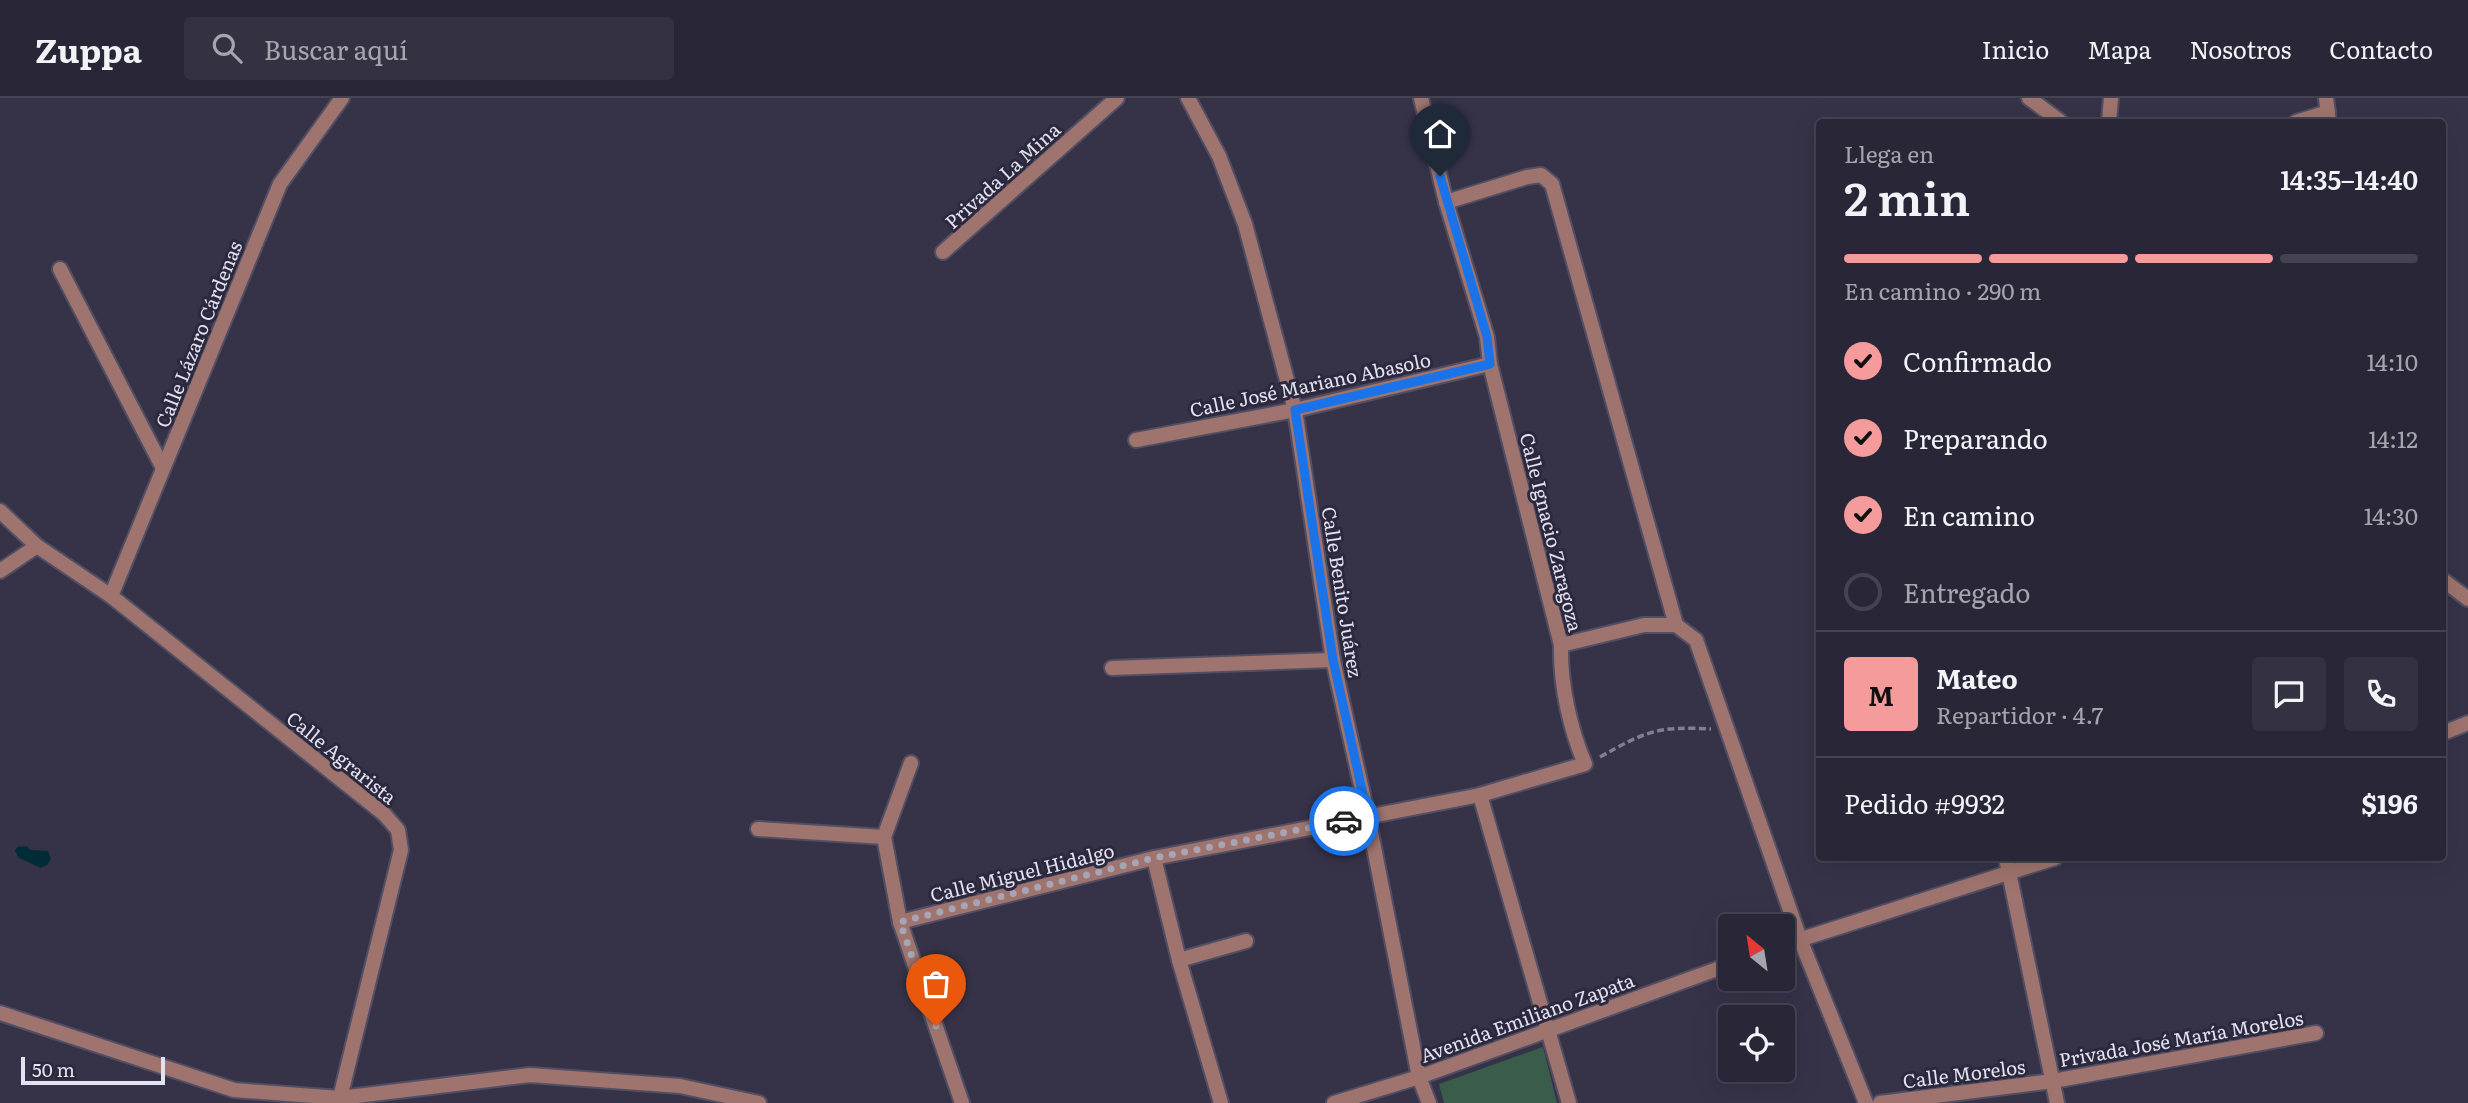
<!DOCTYPE html>
<html lang="es">
<meta charset="utf-8">
<style>
:root{--surface:#282637;--page:#343242;--text:#f1f3f6;--muted:#a5a5ad;--line:#444352;--accent:#f59b9c}
body{margin:0;font-family:Literata,serif;background:var(--page);color:var(--text);height:100vh;display:flex;flex-direction:column;font-size:26px;white-space:nowrap}
*{box-sizing:border-box;margin:0}
p{font-size:23px;color:var(--muted)}
.icon{flex:none;width:38px;height:38px;fill:none;stroke:currentColor;stroke-width:2;stroke-linecap:round;stroke-linejoin:round}
.map{position:relative;flex:1;overflow:hidden}
.details{position:absolute;left:1816px;top:21px;width:630px;height:742px;display:flex;flex-direction:column;background:var(--surface);border-radius:7px;box-shadow:0 7px 28px #0002,0 0 0 2px var(--line)}
.details>*{flex:none}
.needle{width:46px;rotate:330deg}
.tools{position:absolute;left:1718px;top:816px;display:grid;gap:14px}
.tools a{display:grid;place-items:center;width:77px;height:77px;border-radius:7px;background:var(--surface);box-shadow:0 7px 28px #0002,0 0 0 2px var(--line);font-size:35px}
.scale{position:absolute;left:21px;bottom:18px;width:144px;box-sizing:border-box;padding-left:7px;border:4px solid #e3e2f0;border-top:0;font-size:19px;line-height:24px;white-space:nowrap;color:#e3e2f0;-webkit-text-stroke:5px #2c293e;paint-order:stroke}
.pin{position:absolute;display:grid;place-items:center;width:60px;height:60px;color:#fff;margin:-72px -30px;border-radius:50% 50% 50% 0;rotate:-45deg;box-shadow:0 0 7px #0007}
.pin .icon{rotate:45deg}
.courier{position:absolute;display:grid;place-items:center;width:70px;height:70px;margin:-35px;border:5px solid #1a73e8;border-radius:50%;background:#fff;color:#222;box-shadow:0 2px 9px #0007}
.overview em{font-style:normal;font-weight:600}
.overview div{display:flex;flex-direction:column-reverse}
.overview{display:flex;align-items:center;justify-content:space-between;height:119px;padding:0 28px}
h1{font-size:46px;font-weight:600;line-height:52px}
.bar{display:grid;grid-template-columns:repeat(4,1fr);gap:10px 7px;align-content:center;height:84px;padding:0 28px}
.bar i{height:9px;border-radius:5px;background:var(--line)}
.bar .selected{background:var(--accent)}
.bar p{grid-column:span 4}
.line{display:flex;align-items:center;gap:18px;padding:0 28px;border-top:2px solid var(--line)}
.line div{flex:1}
.round{display:grid;place-items:center;flex:none;width:74px;height:74px;border-radius:7px;background:var(--page)}
ol{padding:0 28px;list-style:none}
li{display:flex;align-items:center;gap:21px;height:77px}
li p{margin-inline-start:auto}
li .icon{padding:7px;border-radius:50%;background:var(--accent);color:#111;stroke-width:4}
li:last-child{color:var(--muted)}
li i{width:38px;height:38px;border:4px solid var(--line);border-radius:50%}
header{display:flex;align-items:center;gap:42px;box-sizing:border-box;height:98px;padding:0 35px;background:var(--surface);border-bottom:2px solid var(--line)}
header strong{font-size:33px}
nav{display:flex;gap:38px;margin-inline-start:auto;font-size:24px}
.search{width:490px;height:63px;background:var(--page);display:flex;align-items:center;gap:18px;box-sizing:border-box;padding:0 24px;border-radius:7px;color:var(--muted);font-size:26px}
.map>svg:first-child{display:block}
.green{fill:#3a5c4a}
.water{fill:#002c37}
.lines{fill:none;stroke-linecap:round;stroke-linejoin:round}
.minor-casing{stroke:#524f64;stroke-width:18}
.tertiary-casing{stroke:#524f64;stroke-width:18}
.path{stroke:#817e91;stroke-width:3.5;stroke-dasharray:7 3.5;stroke-linecap:butt}
.minor{stroke:#9f746e;stroke-width:14}
.tertiary{stroke:#9f746e;stroke-width:14}
.done{stroke:#a6a5b6;stroke-width:7;stroke-dasharray:0 12.6}
.route{stroke:#1a73e8;stroke-width:9}
.labels{text-anchor:middle;dominant-baseline:central;stroke-width:6;stroke-linejoin:round;paint-order:stroke}
.street-label{font-size:19px;fill:#e3e2f0;stroke:#2c293e}
</style>
<header>
<strong>Zuppa</strong>
<div class="search"><svg class="icon" aria-label="search" viewBox="0 0 24 24"><circle cx="10" cy="10" r="6"/><path d="M15 15l6 6"/></svg>Buscar aquí</div>
<nav><a>Inicio</a><a>Mapa</a><a>Nosotros</a><a>Contacto</a></nav>
</header>
<div class="map">
<svg width="2468" height="1005" viewBox="0 0 2468 1005">
<rect width="100%" height="100%" fill="#363349"/>
<polygon class="green" points="1543,949 1557,1005 1444,1005 1439,986"/>
<polygon class="water" points="26,748 31,752 48,753 51,761 47,767 41,770 19,760 15,753 17,749"/>
<g class="lines">
<defs>
<g id="minor">
<polyline points="1188,0 1219,58 1245,126 1295,312 1333,562 1368,719 1419,979 1429,1005"/>
<polyline points="2029,0 2061,24"/>
<polyline points="2326,0 2329,24"/>
<polyline points="2109,24 2111,0"/>
<polyline points="2296,24 2328,14"/>
<polyline points="1446,104 1527,79 1541,77 1552,86 1676,527"/>
<polyline points="943,154 1117,0"/>
<polyline points="60,171 163,370"/>
<polyline points="1136,342 1295,312 1490,266"/>
<polyline points="0,413 37,448 111,498 384,716 398,732 401,752 340,1000"/>
<polyline points="0,473 37,448"/>
<polyline points="2443,482 2468,501"/>
<polyline points="111,498 280,86 342,0"/>
<polyline points="1561,547 1644,527 1676,527 1696,542 1800,841 1866,1005"/>
<polyline points="1112,570 1333,562"/>
<polyline points="911,665 884,739 900,824 962,1005"/>
<polyline points="1480,697 1569,1005"/>
<polyline points="758,731 884,739"/>
<polyline points="1154,760 1179,862 1221,1005"/>
<polyline points="2006,760 2057,1005"/>
<path d="M 900,824 L 1154,760 L 1480,697 L 1585,666 C 1570,631 1560,586 1561,547 L 1490,266 L 1487,239 L 1446,104 L 1421,0"/>
<polyline points="1179,862 1246,843"/>
<polyline points="1880,1005 2053,983 2316,935"/>
</g>
<g id="tertiary">
<polyline points="2443,635 2468,625"/>
<polyline points="1783,847 2055,760"/>
<polyline points="0,915 234,992 340,1000 530,977 680,988 759,1005"/>
<polyline points="1334,1005 1419,979 1731,866"/>
</g>
</defs>
<use href="#minor" class="minor-casing"/>
<use href="#tertiary" class="tertiary-casing"/>
<path class="path" d="M 1600,659 C 1646,633 1658,628 1711,631"/>
<use href="#minor" class="minor"/>
<use href="#tertiary" class="tertiary"/>
</g>
<g class="lines">
<polyline class="done" points="936,928 900,824 1154,760 1344,723"/>
<polyline class="route" points="1344,723 1368,719 1333,562 1295,312 1490,266 1487,239 1440,78"/>
</g>
<g class="labels">
<g class="street-label">
<text transform="translate(1002 77) rotate(-42)">Privada La Mina</text>
<text transform="translate(198 236) rotate(-68)">Calle Lázaro Cárdenas</text>
<text transform="translate(1310 286) rotate(-12)">Calle José Mariano Abasolo</text>
<text transform="translate(1552 434) rotate(76)">Calle Ignacio Zaragoza</text>
<text transform="translate(1343 494) rotate(81)">Calle Benito Juárez</text>
<text transform="translate(342 659) rotate(39)">Calle Agrarista</text>
<text transform="translate(1022 774) rotate(-14)">Calle Miguel Hidalgo</text>
<text transform="translate(1527 919) rotate(-20)">Avenida Emiliano Zapata</text>
<text transform="translate(2181 940) rotate(-10)">Privada José María Morelos</text>
<text transform="translate(1964 975) rotate(-7)">Calle Morelos</text>
</g>
</g>
</svg>
<div class="tools">
<a><svg class="needle" viewBox="-14 -14 28 28"><path d="M0-13l5 13h-10z" fill="#e53935"/><path d="M0 13l5-13h-10z" fill="#a5a5ad"/></svg></a>
<a><svg class="icon" aria-label="locate" viewBox="0 0 24 24"><circle cx="12" cy="12" r="6"/><path d="M12 2v4M12 18v4M2 12h4M18 12h4"/></svg></a>
</div>
<div class="scale">50 m</div>
<div class="pin" style="left:936px;top:928px;background:#ea580c"><svg class="icon" aria-label="bag" viewBox="0 0 24 24"><path d="M5 8h14l-1 12H6zM9 8a3 3 0 0 1 6 0"/></svg></div>
<div class="pin" style="left:1440px;top:78px;background:#1f2937"><svg class="icon" aria-label="home" viewBox="0 0 24 24"><path d="M3 11l9-7 9 7M6 9v11h12V9"/></svg></div>
<div class="courier" style="left:1344px;top:723px"><svg class="icon" aria-label="car" viewBox="0 0 24 24"><path d="M5 17H2v-5l4-1 3-4h7l3 4 3 1v5h-3M9 17h6M6 11h13"/><circle cx="7" cy="17" r="2"/><circle cx="17" cy="17" r="2"/></svg></div>
<section class="details">
<div class="overview"><div><h1>2 min</h1><p>Llega en</p></div><em>14:35–14:40</em></div>
<div class="bar"><i class="selected"></i><i class="selected"></i><i class="selected"></i><i></i><p>En camino · 290 m</p></div>
<ol>
<li><svg class="icon" aria-label="check" viewBox="0 0 24 24"><path d="M5 12l5 5 9-10"/></svg>Confirmado<p>14:10</p></li>
<li><svg class="icon" aria-label="check" viewBox="0 0 24 24"><path d="M5 12l5 5 9-10"/></svg>Preparando<p>14:12</p></li>
<li><svg class="icon" aria-label="check" viewBox="0 0 24 24"><path d="M5 12l5 5 9-10"/></svg>En camino<p>14:30</p></li>
<li><i></i>Entregado</li>
</ol>
<div class="line" style="height:126px"><b class="round" style="background:var(--accent);color:#111">M</b><div><b>Mateo</b><p>Repartidor · 4.7</p></div><a class="round"><svg class="icon" aria-label="chat" viewBox="0 0 24 24"><path d="M4 5h16v11H9l-5 4z"/></svg></a><a class="round"><svg class="icon" aria-label="phone" viewBox="0 0 24 24"><path d="M5 4h4l2 5-3 2q2 4 5 5l2-3 5 2v4C11 20 4 13 5 4z"/></svg></a></div>
<div class="line" style="height:91px"><div>Pedido #9932</div><b>$196</b></div>
</section>
</div>
